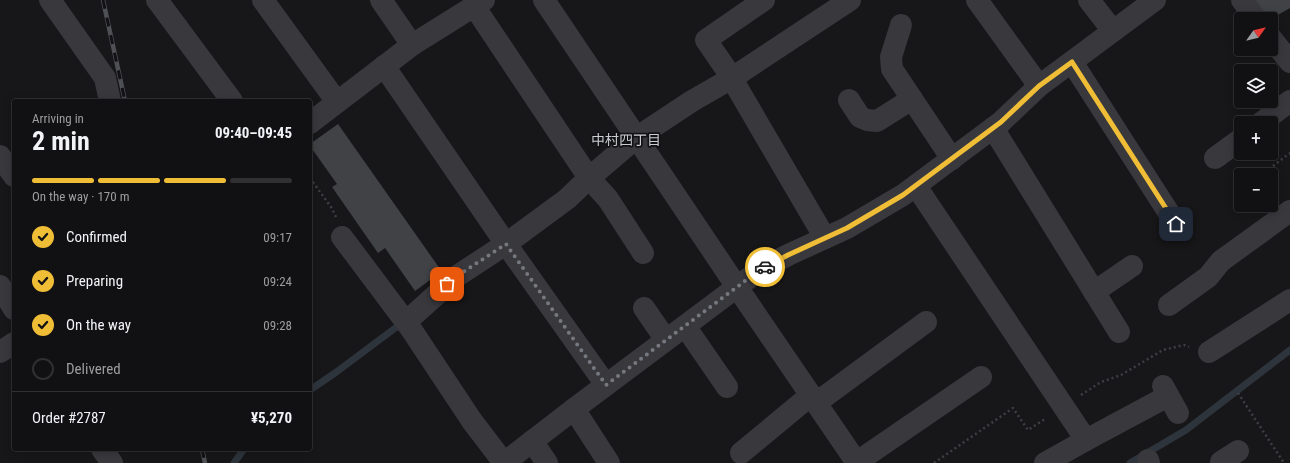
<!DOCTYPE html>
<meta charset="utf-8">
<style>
:root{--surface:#111012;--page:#1a191b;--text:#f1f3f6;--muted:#9c9d9f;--line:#303032;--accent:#f0bd37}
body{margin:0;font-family:"Roboto Condensed","Noto Sans JP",sans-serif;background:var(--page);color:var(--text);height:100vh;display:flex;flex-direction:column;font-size:15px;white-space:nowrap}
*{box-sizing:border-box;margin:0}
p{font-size:13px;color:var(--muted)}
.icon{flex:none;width:22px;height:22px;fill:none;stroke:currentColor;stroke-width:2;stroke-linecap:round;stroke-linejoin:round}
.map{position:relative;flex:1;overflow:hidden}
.panel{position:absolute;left:12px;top:99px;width:300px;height:352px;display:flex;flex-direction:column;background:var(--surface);border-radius:4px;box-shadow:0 2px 10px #0003,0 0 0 1px var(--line)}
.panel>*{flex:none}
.needle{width:26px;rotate:56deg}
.tools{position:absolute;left:1234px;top:12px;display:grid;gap:8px}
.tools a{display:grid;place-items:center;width:44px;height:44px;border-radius:4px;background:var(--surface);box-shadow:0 2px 10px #0003,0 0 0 1px var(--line);font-size:20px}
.pin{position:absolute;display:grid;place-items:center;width:34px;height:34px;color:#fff;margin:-17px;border-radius:8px;box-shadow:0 2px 6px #0006}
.courier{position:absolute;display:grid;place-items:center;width:40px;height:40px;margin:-20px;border:3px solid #f0bd37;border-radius:50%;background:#fff;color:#222;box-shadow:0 1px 5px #0007}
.headline em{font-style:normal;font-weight:700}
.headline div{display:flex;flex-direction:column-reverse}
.headline{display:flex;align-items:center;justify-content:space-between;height:68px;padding:0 20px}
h1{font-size:26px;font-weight:700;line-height:30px}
.bar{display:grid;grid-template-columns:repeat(4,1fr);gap:6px 4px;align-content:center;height:48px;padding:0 20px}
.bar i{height:5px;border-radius:3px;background:var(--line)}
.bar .selected{background:var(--accent)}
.bar p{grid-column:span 4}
.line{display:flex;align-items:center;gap:10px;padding:0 20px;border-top:1px solid var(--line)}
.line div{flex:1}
ol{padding:0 20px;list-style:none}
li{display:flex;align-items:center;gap:12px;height:44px}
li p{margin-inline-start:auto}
li .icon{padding:4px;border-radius:50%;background:var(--accent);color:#111;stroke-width:4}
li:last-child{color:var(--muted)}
li i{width:22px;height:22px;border:2px solid var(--line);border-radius:50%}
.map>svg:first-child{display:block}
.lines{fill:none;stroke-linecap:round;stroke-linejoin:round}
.stream{stroke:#2d343c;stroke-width:7}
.building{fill:#414245}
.path{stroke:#3e3f44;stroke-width:2.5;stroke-dasharray:2 3;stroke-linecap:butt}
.minor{stroke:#38383d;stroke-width:22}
.rail-casing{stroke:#4f5056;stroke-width:4.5}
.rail{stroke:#121113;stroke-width:3;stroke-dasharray:9;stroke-linecap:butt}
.done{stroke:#767880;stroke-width:4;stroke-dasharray:0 7.2}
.route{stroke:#f0bd37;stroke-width:5}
.labels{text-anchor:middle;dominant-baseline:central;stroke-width:3.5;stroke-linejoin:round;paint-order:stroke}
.neighbourhood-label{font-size:14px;fill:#caccd4;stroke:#121113}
</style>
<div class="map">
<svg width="1290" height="463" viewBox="0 0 1290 463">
<rect width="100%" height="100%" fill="#171618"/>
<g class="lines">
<g class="stream">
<polyline points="310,390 335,373 398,326"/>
<polyline points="234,463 244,449"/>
<polyline points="1130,463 1186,430 1290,350"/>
</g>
</g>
<g class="building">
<polygon points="1249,0 1290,0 1290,8 1271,19 1265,19"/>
<polygon points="338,124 445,276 433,285 430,280 415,291 385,248 378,253 332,187 337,184 310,146 310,144"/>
</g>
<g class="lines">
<g class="path">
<polyline points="1261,175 1290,153"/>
<polyline points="310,178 331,207 336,217"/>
<polyline points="1234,195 1241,190"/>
<polyline points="1238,393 1284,463"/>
<polyline points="1081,395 1101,382 1121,375 1163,350 1184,345 1189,347"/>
<polyline points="934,463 1013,408 1028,430 1045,419"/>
</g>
<g class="minor">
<polyline points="50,0 105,78 110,101"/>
<polyline points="157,0 232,101"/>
<polyline points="263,0 337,102"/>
<polyline points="381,0 412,45"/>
<polyline points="544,0 737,287 857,463"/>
<polyline points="764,0 706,40 728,72 825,238"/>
<polyline points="977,0 1039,86"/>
<polyline points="1089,0 1113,31"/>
<polyline points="1242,0 1256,19"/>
<polyline points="474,6 589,178 608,199 643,253"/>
<polyline points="901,25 891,57 892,69 952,159"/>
<polyline points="1271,38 1290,62"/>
<polyline points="1072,62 1176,224"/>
<polyline points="384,66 506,244 606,385"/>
<polyline points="849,100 860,117 867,120 877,121 912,99"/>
<polyline points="310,123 412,45 484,0"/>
<polyline points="1261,123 1290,101"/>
<polyline points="993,128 1119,332"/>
<polyline points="0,156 14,176"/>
<polyline points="1215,158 1241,139"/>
<polyline points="916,186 1086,440"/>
<polyline points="342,237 411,329 472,421 504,463"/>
<polyline points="0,286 14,309"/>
<polyline points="1094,292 1132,266"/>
<polyline points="1169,305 1208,277 1221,261 1290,211"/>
<polyline points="644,308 666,340"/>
<polyline points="406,322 457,276 506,244 567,199 589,178 636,138 692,101 732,78 850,0"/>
<polyline points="685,326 727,387"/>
<polyline points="0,352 14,343"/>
<polyline points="1209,352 1290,300"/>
<polyline points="1163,386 1178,413"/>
<polyline points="816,403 926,322"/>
<polyline points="574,409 609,463"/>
<polyline points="532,441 547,463"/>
<polyline points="102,449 112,463"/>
<polyline points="741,453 811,395"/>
<polyline points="1148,460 1149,463"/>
<polyline points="857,462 981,377"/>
<polyline points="1221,462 1238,451"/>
<polyline points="504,463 574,409 757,272 788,255 847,228 903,195 1001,122 1039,86 1155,0"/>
<polyline points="1045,463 1086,440 1168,396"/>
</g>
<defs>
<g id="rail">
<polyline points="103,0 125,101"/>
<polyline points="202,449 205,463"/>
</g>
</defs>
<use href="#rail" class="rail-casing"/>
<use href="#rail" class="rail"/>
</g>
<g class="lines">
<polyline class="done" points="447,284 457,276 506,244 606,385 757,272 765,267"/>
<polyline class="route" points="765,267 788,255 847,228 903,195 1001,122 1039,86 1072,62 1176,224"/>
</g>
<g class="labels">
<g class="neighbourhood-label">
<text x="626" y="140">中村四丁目</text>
</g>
</g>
</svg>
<div class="tools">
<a><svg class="needle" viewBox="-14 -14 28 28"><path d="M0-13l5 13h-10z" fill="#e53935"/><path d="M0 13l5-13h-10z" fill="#9c9d9f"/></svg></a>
<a><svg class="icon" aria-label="layers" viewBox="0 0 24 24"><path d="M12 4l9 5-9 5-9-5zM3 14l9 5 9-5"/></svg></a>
<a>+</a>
<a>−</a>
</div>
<div class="pin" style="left:447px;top:284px;background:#ea580c"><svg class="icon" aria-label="bag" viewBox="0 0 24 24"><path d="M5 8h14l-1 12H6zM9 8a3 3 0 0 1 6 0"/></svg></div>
<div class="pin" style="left:1176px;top:224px;background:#1f2937"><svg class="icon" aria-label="home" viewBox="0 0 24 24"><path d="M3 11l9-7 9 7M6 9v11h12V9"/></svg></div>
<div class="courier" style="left:765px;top:267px"><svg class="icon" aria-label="car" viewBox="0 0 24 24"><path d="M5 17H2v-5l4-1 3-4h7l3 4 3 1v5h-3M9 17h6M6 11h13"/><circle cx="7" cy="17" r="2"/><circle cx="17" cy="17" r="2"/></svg></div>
<section class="panel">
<div class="headline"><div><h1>2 min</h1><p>Arriving in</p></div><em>09:40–09:45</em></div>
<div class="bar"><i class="selected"></i><i class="selected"></i><i class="selected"></i><i></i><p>On the way · 170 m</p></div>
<ol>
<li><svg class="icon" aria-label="check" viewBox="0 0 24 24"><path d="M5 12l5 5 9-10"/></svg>Confirmed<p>09:17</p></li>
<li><svg class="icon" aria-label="check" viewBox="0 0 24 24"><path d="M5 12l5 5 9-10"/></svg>Preparing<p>09:24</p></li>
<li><svg class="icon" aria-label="check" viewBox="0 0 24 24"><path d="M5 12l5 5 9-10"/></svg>On the way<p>09:28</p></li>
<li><i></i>Delivered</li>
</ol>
<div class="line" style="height:52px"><div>Order #2787</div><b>¥5,270</b></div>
</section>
</div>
